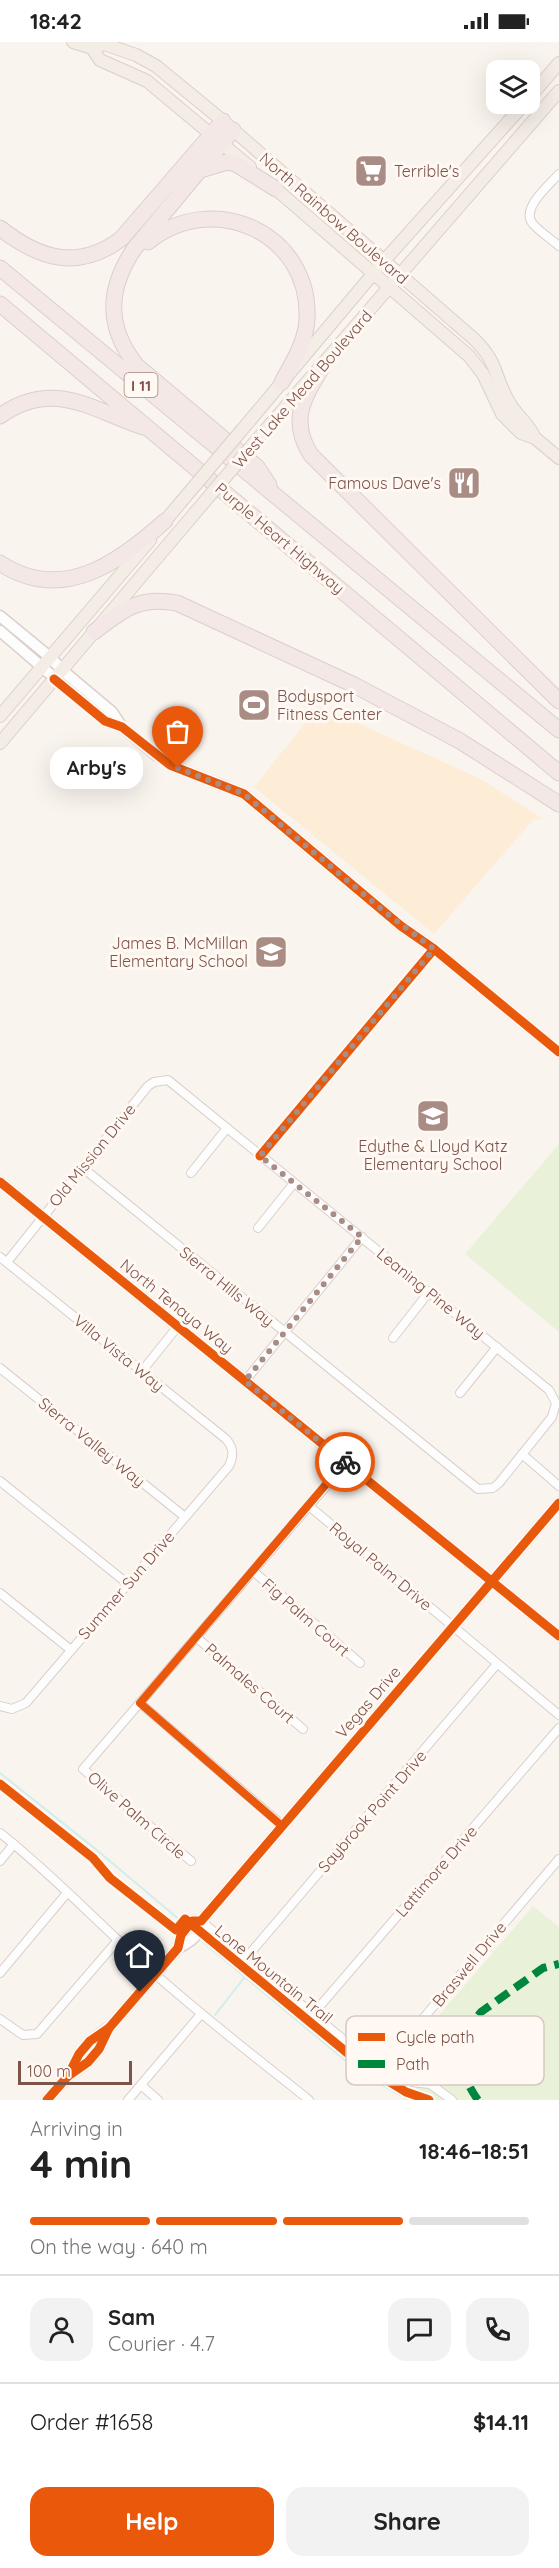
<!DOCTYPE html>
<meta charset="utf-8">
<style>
:root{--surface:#fff;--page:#f2f2f2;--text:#222;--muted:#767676;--line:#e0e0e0;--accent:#ea580c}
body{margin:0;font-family:Quicksand,sans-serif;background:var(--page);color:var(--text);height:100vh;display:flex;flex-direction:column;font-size:22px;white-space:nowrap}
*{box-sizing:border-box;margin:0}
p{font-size:20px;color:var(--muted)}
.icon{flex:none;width:33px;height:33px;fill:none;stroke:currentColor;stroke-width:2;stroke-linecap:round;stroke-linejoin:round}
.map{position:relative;height:2058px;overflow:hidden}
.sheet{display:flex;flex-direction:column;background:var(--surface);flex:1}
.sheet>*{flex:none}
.buttons{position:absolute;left:486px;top:18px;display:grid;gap:12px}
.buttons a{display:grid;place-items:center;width:54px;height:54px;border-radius:12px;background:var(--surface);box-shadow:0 6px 24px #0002;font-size:30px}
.scale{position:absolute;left:18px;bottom:15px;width:114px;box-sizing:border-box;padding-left:6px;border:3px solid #7d544a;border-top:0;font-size:16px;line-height:21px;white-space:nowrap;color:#7d544a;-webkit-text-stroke:4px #fff8f3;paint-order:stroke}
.pin{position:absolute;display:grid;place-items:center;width:51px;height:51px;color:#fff;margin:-62px -26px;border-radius:50% 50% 50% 0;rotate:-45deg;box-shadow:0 0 6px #0007}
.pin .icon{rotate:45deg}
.courier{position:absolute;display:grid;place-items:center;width:60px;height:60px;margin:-30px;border:4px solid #ea580c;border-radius:50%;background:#fff;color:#222;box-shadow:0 2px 8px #0007}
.bubble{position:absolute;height:42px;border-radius:18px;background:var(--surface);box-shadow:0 6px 24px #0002;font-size:20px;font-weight:700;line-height:42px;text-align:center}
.overview em{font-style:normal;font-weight:700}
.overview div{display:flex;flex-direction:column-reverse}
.overview{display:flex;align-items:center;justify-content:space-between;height:102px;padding:0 30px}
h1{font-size:39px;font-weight:700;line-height:45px}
.bar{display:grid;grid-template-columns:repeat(4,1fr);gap:9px 6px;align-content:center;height:72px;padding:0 30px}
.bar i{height:8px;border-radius:4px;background:var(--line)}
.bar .active{background:var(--accent)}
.bar p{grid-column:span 4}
.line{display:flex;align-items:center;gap:15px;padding:0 30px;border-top:2px solid var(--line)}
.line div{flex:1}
.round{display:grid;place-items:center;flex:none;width:63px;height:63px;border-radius:18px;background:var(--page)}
.primary-button{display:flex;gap:12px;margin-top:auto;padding:12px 30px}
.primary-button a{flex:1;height:69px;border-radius:18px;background:var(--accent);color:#fff;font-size:24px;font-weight:700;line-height:69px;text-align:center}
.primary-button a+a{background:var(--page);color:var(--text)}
.status{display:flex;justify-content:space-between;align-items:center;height:42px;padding:0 30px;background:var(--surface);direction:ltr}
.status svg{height:16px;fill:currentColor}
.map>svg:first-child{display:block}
.green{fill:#eaf1d9}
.sand{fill:#fdedd7}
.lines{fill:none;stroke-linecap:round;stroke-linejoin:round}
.stream{stroke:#cfeeec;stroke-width:2}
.street-casing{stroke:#d9cfcc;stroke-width:10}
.secondary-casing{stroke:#dbd0cc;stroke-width:13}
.primary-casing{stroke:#dccfcb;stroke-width:14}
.highway-casing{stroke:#dccfcb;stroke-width:17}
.street{stroke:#fefdfd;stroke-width:8}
.secondary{stroke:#fefdfd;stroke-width:10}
.primary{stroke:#f4ede6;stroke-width:12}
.highway{stroke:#f3e8e6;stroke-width:15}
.primary-bridge-casing{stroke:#dccfcb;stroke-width:14;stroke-linecap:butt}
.primary-bridge{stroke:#f4ede6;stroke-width:12}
.quiet{stroke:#00873e;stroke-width:8;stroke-dasharray:15 8;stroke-linecap:butt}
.cycleway-casing{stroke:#fff8f3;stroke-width:13}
.cycleway{stroke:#e8590c;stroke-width:9}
.done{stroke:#a98c84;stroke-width:6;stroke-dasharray:0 10.8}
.route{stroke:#ea580c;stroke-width:8}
.labels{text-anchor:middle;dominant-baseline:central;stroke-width:6;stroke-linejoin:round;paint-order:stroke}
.shield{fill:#fff8f3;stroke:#a4857d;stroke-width:1.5}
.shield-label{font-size:15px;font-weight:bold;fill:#7d544a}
.poi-label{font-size:16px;fill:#7d544a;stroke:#fff8f3;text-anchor:start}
.street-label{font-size:16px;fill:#7d544a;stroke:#fff8f3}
.key{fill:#fff8f3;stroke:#d8c7c0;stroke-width:1.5}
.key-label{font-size:16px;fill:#7d544a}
</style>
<div class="status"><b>18:42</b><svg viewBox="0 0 49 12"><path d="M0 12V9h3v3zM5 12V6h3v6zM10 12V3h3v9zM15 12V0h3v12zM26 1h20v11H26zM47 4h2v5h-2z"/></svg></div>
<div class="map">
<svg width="559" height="2058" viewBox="0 0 559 2058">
<rect width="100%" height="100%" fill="#faf4ef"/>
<g class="green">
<polygon points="559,1102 559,1290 465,1212"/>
<polygon points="533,1864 559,1885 559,2058 433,2058 406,2047 402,2016"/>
</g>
<polygon class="sand" points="319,664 479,736 543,777 533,778 434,892 254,745"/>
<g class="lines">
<g class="stream">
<polyline points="0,1731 98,1809 181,1879"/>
<polyline points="203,1900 358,2029 408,2058"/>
<polyline points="215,1973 244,1936"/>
</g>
<defs>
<g id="street">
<path d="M 559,132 C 549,143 520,167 533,182 C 540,190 551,197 559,204"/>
<polyline points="260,1114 434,907"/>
<polyline points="191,1131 227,1086"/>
<polyline points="258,1186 294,1141"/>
<path d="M 0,1215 L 226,1397 C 234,1406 234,1414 229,1424 L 26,1661 L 12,1667 L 0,1664"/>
<polyline points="7,1220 148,1044 154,1040 168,1038 549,1348 556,1361 552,1375 499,1441 493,1446 478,1447 83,1126"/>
<polyline points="393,1296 429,1250"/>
<polyline points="0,1326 185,1475"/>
<polyline points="142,1329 178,1284"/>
<polyline points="245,1339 362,1195"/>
<polyline points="460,1351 497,1305"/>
<polyline points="522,1412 559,1444"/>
<polyline points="0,1439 128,1542"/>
<polyline points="309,1464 559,1673"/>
<polyline points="253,1529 360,1621"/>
<polyline points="0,1551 71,1608"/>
<polyline points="196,1595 303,1687"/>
<polyline points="140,1661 282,1783"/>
<path d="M 0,1791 C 52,1832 97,1880 146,1924 C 198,1971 254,2014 309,2058"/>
<polyline points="0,1819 14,1802"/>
<polyline points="191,1819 83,1727 346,1421"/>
<polyline points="201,1879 368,2018 402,2039 430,2042 452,2058"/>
<polyline points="246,1916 497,1622"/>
<polyline points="0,1931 67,1851"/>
<polyline points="313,1972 559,1686"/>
<polyline points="0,1977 23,1993 37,1992 118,1898"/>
<polyline points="380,2027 559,1817"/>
<polyline points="141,2043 158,2058"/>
<polyline points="128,2058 201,1972"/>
</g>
<g id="secondary">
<polyline points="0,574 51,616 62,628 112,670 122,685 156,713 178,726 244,752 401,884 434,907 559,1010"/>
<polyline points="0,589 105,679 122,685"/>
<polyline points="0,1140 559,1594"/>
<path d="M 178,1906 C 189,1901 194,1896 202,1887 L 201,1879"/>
<polyline points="68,2034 88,2020 99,2007 109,1986 178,1906 181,1893 192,1879 201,1879 559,1461"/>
<polyline points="47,2058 68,2034 79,2012 90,1999 108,1986"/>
</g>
<g id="primary">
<polyline points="73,0 92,6 100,18 147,39 250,125"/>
<path d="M 92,6 L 104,2 L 136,13 L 156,24 L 223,79 L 474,297 C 499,321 494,336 510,362 C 518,375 528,381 535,396"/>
<polyline points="530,55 559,21"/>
<polyline points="270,142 469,314 483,332 502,372 521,391 535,396 559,416"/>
<polyline points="241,389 383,220 524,62"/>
<polyline points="255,400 559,49"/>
<polyline points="161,484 181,460"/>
<polyline points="0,674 150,498"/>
<polyline points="0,701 194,472"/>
</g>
<g id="highway">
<path d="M 233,88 L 134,207 C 107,248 106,285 137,324 L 257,425 L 269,443"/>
<polyline points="200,128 227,120 236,122 276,147"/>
<path d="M 0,186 C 39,217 78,229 121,197 L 223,79"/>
<path d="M 148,200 C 213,147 311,191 307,277 C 306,300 293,320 282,340"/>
<polyline points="0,226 559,688"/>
<polyline points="0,262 559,731"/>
<path d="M 324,322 C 305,354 288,377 311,413 L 559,659"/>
<path d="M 0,374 C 53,336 92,368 143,385"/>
<path d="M 0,521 C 62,562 118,521 165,479"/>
<path d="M 94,590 C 123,568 138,554 177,561 L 354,643 L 460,699 L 559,762"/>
</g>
</defs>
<use href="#street" class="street-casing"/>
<use href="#secondary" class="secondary-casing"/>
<use href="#primary" class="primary-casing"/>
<use href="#highway" class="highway-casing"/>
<use href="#street" class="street"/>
<use href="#secondary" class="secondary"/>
<use href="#primary" class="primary"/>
<use href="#highway" class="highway"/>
<defs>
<g id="primary-bridge">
<polyline points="181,460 241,389"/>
<polyline points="194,472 255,400"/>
</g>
</defs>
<use href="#primary-bridge" class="primary-bridge-casing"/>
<use href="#primary-bridge" class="primary-bridge"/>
<path class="quiet" d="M 478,2058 C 456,2028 457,1998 481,1970 L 543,1926 L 559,1922"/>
<defs>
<g id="cycleway">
<polyline points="54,637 105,679 122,685 170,723 244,752 401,884 434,907 559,1010"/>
<polyline points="260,1114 434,907"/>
<polyline points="0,1140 559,1594"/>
<polyline points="0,1742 93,1816 110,1836 176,1888 185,1877 362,2023 406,2050 429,2058"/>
<polyline points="68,2034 88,2020 99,2007 109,1986 178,1906 181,1893 192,1879 201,1879 559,1461"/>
<polyline points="47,2058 68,2034 79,2012 90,1999 109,1986"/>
</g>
</defs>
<use href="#cycleway" class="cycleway-casing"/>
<use href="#cycleway" class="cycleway"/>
</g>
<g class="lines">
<polyline class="done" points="178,726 244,752 385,870 434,907 260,1114 362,1195 245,1339 345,1420"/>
<polyline class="route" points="140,1950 178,1906 181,1893 192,1879 201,1879 282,1784 140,1661 345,1420"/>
</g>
<defs>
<symbol id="supermarket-square" viewBox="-11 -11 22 22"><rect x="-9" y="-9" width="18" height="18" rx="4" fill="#a98c84" stroke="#fff8f3"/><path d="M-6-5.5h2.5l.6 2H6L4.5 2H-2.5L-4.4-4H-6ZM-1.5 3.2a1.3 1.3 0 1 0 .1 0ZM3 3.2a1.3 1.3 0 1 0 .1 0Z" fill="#fff"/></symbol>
<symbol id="restaurant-square" viewBox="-11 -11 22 22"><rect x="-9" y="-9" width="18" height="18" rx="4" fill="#a98c84" stroke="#fff8f3"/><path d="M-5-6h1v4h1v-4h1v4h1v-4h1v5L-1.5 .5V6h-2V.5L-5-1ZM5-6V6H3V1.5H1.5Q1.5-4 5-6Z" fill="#fff"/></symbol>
<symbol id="stadium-square" viewBox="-11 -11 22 22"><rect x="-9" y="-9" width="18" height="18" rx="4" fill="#a98c84" stroke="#fff8f3"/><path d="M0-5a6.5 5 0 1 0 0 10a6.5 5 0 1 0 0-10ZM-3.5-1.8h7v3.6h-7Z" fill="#fff"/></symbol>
<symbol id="school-square" viewBox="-11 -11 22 22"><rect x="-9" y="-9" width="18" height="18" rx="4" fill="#a98c84" stroke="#fff8f3"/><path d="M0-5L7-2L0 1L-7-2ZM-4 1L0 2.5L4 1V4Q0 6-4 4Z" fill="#fff"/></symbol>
</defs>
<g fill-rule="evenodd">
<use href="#supermarket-square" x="352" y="110" width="38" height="38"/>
<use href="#restaurant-square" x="445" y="422" width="38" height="38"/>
<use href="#stadium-square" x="235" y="644" width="38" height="38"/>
<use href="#school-square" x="252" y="891" width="38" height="38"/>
<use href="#school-square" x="414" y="1055" width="38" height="38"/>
</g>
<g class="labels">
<rect class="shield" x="124.5" y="331" width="33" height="24" rx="4.5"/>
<g class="shield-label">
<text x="141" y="343">I 11</text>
</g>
<g class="poi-label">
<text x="394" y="129">Terrible's</text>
<text x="441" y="441" text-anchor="end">Famous Dave's</text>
<text x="277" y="654">Bodysport<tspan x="277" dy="18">Fitness Center</tspan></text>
<text x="248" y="901" text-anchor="end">James B. McMillan<tspan x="248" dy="18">Elementary School</tspan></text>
<text x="433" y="1104" text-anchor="middle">Edythe &amp; Lloyd Katz<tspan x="433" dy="18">Elementary School</tspan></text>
</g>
<g class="street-label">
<text transform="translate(334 176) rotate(41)">North Rainbow Boulevard</text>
<text transform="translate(302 347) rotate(-49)">West Lake Mead Boulevard</text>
<text transform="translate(280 496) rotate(40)">Purple Heart Highway</text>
<text transform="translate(92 1113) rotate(-51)">Old Mission Drive</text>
<text transform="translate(227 1244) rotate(39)">Sierra Hills Way</text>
<text transform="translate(431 1251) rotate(39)">Leaning Pine Way</text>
<text transform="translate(177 1264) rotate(39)">North Tenaya Way</text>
<text transform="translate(119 1311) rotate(39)">Villa Vista Way</text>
<text transform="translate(92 1400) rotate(39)">Sierra Valley Way</text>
<text transform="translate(381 1524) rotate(40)">Royal Palm Drive</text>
<text transform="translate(126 1543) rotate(-49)">Summer Sun Drive</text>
<text transform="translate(306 1575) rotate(41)">Fig Palm Court</text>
<text transform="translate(250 1641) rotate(41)">Palmales Court</text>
<text transform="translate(368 1660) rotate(-49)">Vegas Drive</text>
<text transform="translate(372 1769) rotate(-49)">Saybrook Point Drive</text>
<text transform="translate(137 1773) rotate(41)">Olive Palm Circle</text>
<text transform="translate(436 1829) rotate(-49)">Lattimore Drive</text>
<text transform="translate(469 1922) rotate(-50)">Braswell Drive</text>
<text transform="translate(274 1932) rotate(39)">Lone Mountain Trail</text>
</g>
</g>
<rect x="346" y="1974" width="198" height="69" rx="9" class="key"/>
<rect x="358" y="1991" width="27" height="8" fill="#e8590c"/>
<rect x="358" y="2018" width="27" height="8" fill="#00873e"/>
<g class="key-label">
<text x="396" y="2001">Cycle path</text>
<text x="396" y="2028">Path</text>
</g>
</svg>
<div class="buttons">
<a><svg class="icon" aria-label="layers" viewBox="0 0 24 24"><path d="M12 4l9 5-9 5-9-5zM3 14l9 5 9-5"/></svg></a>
</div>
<div class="scale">100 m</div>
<div class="pin" style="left:178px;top:726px;background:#ea580c"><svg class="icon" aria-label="bag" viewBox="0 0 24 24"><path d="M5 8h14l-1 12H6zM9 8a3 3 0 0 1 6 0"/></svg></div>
<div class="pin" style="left:140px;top:1950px;background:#1f2937"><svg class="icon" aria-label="home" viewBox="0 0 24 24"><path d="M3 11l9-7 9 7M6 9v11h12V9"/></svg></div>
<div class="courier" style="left:345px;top:1420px"><svg class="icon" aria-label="bike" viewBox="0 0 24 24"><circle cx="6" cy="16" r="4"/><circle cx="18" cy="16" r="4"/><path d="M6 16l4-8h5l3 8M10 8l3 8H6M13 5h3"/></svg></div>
<div class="bubble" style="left:50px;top:705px;width:93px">Arby's</div>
</div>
<section class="sheet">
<div class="overview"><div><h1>4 min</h1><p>Arriving in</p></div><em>18:46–18:51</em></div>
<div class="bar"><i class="active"></i><i class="active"></i><i class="active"></i><i></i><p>On the way · 640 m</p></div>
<div class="line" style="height:108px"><a class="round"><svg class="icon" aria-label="person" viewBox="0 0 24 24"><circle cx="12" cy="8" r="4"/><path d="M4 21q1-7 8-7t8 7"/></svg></a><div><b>Sam</b><p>Courier · 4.7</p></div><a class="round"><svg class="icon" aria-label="chat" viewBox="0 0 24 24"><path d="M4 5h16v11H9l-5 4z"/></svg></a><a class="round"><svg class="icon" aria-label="phone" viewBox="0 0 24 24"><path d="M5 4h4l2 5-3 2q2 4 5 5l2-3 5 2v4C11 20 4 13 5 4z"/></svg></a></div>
<div class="line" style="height:78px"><div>Order #1658</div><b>$14.11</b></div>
<div class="primary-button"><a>Help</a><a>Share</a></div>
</section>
